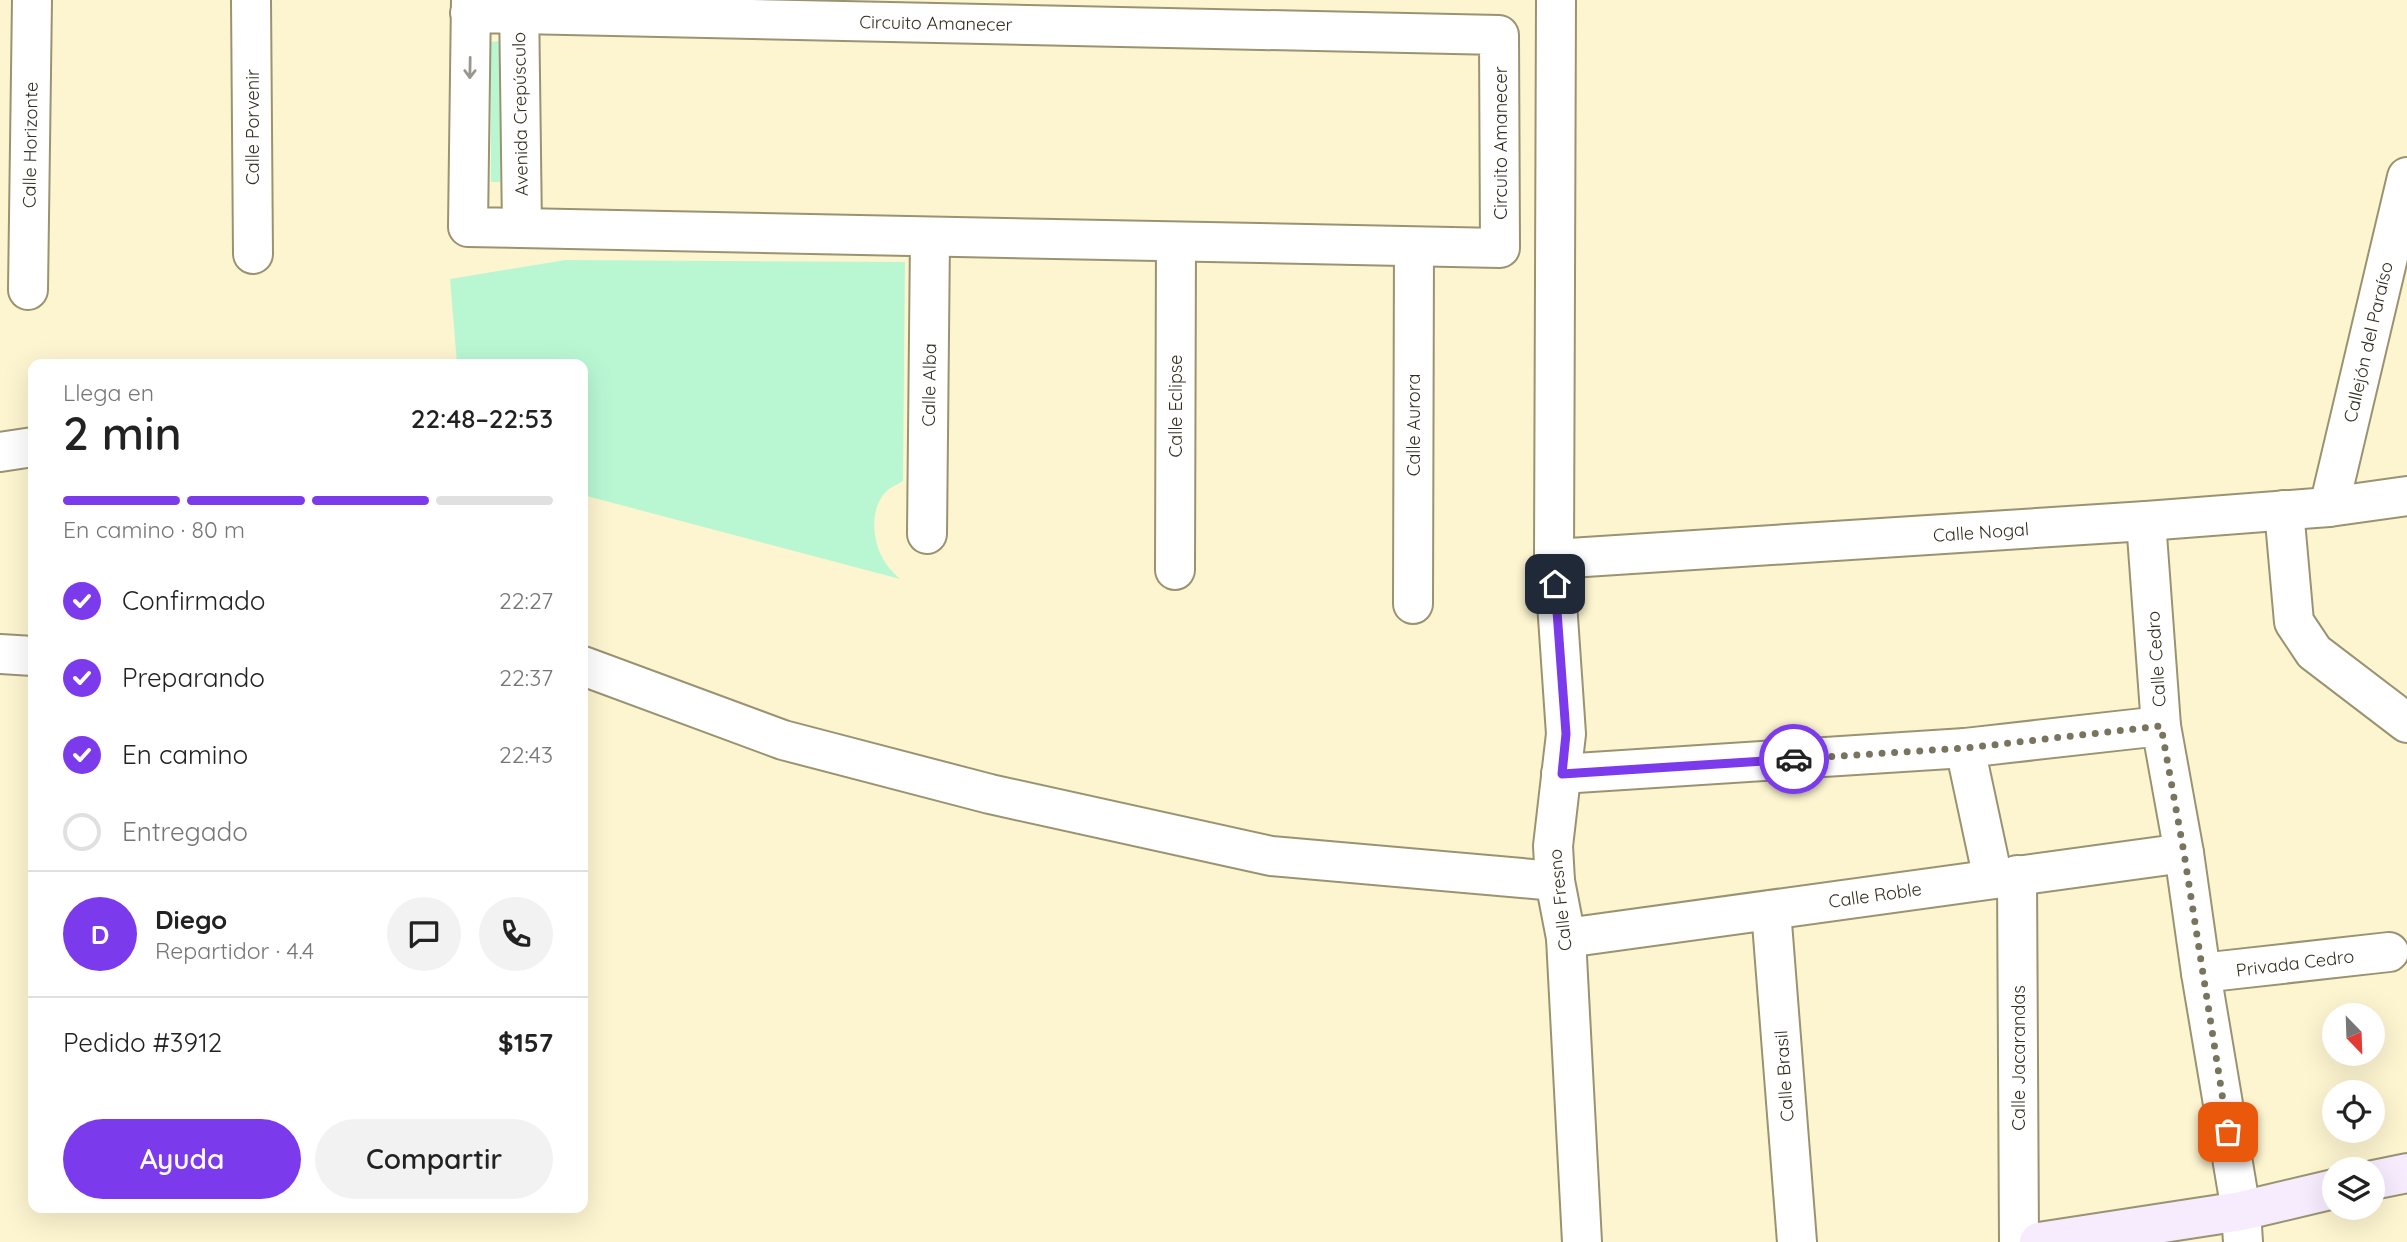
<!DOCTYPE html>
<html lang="es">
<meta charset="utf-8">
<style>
:root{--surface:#fff;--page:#f2f2f2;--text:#222;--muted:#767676;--line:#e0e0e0;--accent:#7c3aed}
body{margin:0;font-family:Quicksand,sans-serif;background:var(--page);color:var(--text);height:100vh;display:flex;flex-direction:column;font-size:26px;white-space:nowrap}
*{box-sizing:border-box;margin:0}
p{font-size:23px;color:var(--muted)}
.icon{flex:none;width:38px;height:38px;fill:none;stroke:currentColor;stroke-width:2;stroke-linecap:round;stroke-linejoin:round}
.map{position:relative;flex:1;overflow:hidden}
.side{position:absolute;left:28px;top:359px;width:560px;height:854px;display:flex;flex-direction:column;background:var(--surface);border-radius:14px;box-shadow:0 7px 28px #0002}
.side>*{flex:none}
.needle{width:46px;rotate:157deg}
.tools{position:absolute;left:2322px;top:1003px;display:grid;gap:14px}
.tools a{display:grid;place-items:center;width:63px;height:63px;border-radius:50%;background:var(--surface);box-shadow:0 7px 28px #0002;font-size:35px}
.pin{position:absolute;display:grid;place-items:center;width:60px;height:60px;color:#fff;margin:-30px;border-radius:14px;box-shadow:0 4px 10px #0006}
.courier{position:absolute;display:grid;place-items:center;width:70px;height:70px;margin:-35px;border:5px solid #7c3aed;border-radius:50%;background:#fff;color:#222;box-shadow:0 2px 9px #0007}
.summary em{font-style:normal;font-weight:600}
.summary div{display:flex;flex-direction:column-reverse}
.summary{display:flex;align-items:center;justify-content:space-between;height:119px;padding:0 35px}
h1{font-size:46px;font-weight:600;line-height:52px}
.bar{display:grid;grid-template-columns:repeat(4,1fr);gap:10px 7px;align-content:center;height:84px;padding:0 35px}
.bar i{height:9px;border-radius:5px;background:var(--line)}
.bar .current{background:var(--accent)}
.bar p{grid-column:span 4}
.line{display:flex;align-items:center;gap:18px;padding:0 35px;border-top:2px solid var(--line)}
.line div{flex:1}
.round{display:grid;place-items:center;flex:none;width:74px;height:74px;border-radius:37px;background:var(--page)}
ol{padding:0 35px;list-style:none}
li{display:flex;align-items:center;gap:21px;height:77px}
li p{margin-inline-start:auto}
li .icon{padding:7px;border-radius:50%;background:var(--accent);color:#fff;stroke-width:4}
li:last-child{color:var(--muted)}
li i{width:38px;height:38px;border:4px solid var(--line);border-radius:50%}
.cta{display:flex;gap:14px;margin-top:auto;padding:14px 35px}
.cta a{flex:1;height:80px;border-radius:42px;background:var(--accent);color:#fff;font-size:28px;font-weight:600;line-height:80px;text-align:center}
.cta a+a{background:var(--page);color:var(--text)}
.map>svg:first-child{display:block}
.grass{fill:#b9f7d3}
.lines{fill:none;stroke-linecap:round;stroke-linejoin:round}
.street-casing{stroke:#9a9371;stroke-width:42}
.secondary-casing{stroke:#9a9371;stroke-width:42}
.street{stroke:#fff;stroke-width:38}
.secondary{stroke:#f7ecfe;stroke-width:38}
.oneway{stroke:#989790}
.done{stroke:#79745e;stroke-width:7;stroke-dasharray:0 12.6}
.route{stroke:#7c3aed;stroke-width:9}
.labels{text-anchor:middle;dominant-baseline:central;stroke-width:7;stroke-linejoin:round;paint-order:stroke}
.street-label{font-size:18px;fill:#322f20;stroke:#fff}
</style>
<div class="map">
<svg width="2407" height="1242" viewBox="0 0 2407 1242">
<rect width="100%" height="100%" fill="#fdf5d0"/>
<g class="grass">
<polygon points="500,41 500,182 491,182 491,42"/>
<path d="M 565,260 L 905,262 L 903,481 C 899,484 893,486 889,489 C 868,506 872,543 885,562 C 889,569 895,574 900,579 L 583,495 L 583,364 L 457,364 L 450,279 Z"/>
</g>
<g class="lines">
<defs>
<g id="street">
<polyline points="251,0 253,254"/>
<polyline points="519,0 522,228"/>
<polyline points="1556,0 1554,559 1566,734 1553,846 1555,881 1566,938 1582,1242"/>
<polyline points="470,13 1499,35 1500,248 468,227 471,0"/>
<polyline points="28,290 32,0"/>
<polyline points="0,452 33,447"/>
<polyline points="2329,507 2407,177"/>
<polyline points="2284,510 2294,622 2314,652 2407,723"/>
<polyline points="2146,521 2161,726 2184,853 2201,973 2241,1211 2243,1242"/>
<polyline points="927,534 930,237"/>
<polyline points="1554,559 2146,521 2329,507 2407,496"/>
<polyline points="1175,570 1176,242"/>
<polyline points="1413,604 1414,247"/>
<polyline points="0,654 33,656"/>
<polyline points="583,666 783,740 990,794 1271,856 1555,881"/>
<polyline points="1965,748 1993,879"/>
<polyline points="1561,774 1965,748 2161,726"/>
<polyline points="2017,875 2019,1242"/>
<polyline points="1771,910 1797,1242"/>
<polyline points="1566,938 2184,853"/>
<polyline points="2201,973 2389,952"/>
</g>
<g id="secondary">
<polyline points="2373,1180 2407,1173"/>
<polyline points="2039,1242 2241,1211 2334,1189"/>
</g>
</defs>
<use href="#street" class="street-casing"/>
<use href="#secondary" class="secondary-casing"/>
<use href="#street" class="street"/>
<use href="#secondary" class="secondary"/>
</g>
<defs><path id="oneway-shaft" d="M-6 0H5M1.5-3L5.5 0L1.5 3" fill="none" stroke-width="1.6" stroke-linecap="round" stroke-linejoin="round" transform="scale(1.75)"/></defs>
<use class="oneway" href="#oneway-shaft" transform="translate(470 68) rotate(91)"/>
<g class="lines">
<polyline class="done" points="1794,759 1965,748 2161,726 2184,853 2228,1132"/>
<polyline class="route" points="1555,584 1566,734 1562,774 1794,759"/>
</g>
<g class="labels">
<g class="street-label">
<text transform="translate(936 23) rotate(1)">Circuito Amanecer</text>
<text transform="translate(520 114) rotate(-91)">Avenida Crepúsculo</text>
<text transform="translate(252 127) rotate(-90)">Calle Porvenir</text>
<text transform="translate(1500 143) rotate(-90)">Circuito Amanecer</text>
<text transform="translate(30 145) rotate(-89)">Calle Horizonte</text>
<text transform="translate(2368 342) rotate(-77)">Callejón del Paraíso</text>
<text transform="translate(929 385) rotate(-89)">Calle Alba</text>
<text transform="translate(1175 406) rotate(-90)">Calle Eclipse</text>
<text transform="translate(1413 425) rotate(-90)">Calle Aurora</text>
<text transform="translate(1981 532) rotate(-4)">Calle Nogal</text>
<text transform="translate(2156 659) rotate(-94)">Calle Cedro</text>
<text transform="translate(1875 895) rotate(-8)">Calle Roble</text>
<text transform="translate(1560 900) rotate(-96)">Calle Fresno</text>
<text transform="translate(2295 963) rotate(-7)">Privada Cedro</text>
<text transform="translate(2018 1058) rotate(-90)">Calle Jacarandas</text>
<text transform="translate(1784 1076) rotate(-94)">Calle Brasil</text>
</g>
</g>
</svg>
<div class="tools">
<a><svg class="needle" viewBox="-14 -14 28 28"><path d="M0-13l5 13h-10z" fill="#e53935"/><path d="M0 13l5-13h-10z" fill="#767676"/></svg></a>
<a><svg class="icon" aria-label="locate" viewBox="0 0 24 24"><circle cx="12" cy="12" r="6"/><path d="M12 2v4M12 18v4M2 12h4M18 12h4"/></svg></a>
<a><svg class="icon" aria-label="layers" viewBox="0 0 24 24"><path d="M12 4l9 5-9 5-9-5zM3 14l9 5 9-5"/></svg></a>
</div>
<div class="pin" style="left:2228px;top:1132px;background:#ea580c"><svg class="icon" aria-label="bag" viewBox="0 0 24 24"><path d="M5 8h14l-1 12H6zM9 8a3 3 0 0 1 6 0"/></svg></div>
<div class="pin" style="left:1555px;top:584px;background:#1f2937"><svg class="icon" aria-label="home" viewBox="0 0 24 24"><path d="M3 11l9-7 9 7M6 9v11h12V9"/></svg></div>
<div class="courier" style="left:1794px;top:759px"><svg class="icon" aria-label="car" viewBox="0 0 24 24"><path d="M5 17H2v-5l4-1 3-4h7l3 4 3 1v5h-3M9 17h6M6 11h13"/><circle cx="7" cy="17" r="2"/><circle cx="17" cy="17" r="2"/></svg></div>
<section class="side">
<div class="summary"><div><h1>2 min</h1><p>Llega en</p></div><em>22:48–22:53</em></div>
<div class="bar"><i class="current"></i><i class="current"></i><i class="current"></i><i></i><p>En camino · 80 m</p></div>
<ol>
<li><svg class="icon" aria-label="check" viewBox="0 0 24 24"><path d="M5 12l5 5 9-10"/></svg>Confirmado<p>22:27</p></li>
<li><svg class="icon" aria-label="check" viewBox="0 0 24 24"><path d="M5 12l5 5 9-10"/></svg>Preparando<p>22:37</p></li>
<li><svg class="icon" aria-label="check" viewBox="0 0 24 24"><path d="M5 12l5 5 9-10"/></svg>En camino<p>22:43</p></li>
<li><i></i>Entregado</li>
</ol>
<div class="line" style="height:126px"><b class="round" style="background:var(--accent);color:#fff">D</b><div><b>Diego</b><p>Repartidor · 4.4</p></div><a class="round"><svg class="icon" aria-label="chat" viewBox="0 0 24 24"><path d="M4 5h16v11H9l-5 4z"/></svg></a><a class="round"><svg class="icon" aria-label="phone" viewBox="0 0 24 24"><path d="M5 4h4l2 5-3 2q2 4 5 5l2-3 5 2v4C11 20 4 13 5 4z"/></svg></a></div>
<div class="line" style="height:91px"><div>Pedido #3912</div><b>$157</b></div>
<div class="cta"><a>Ayuda</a><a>Compartir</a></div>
</section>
</div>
